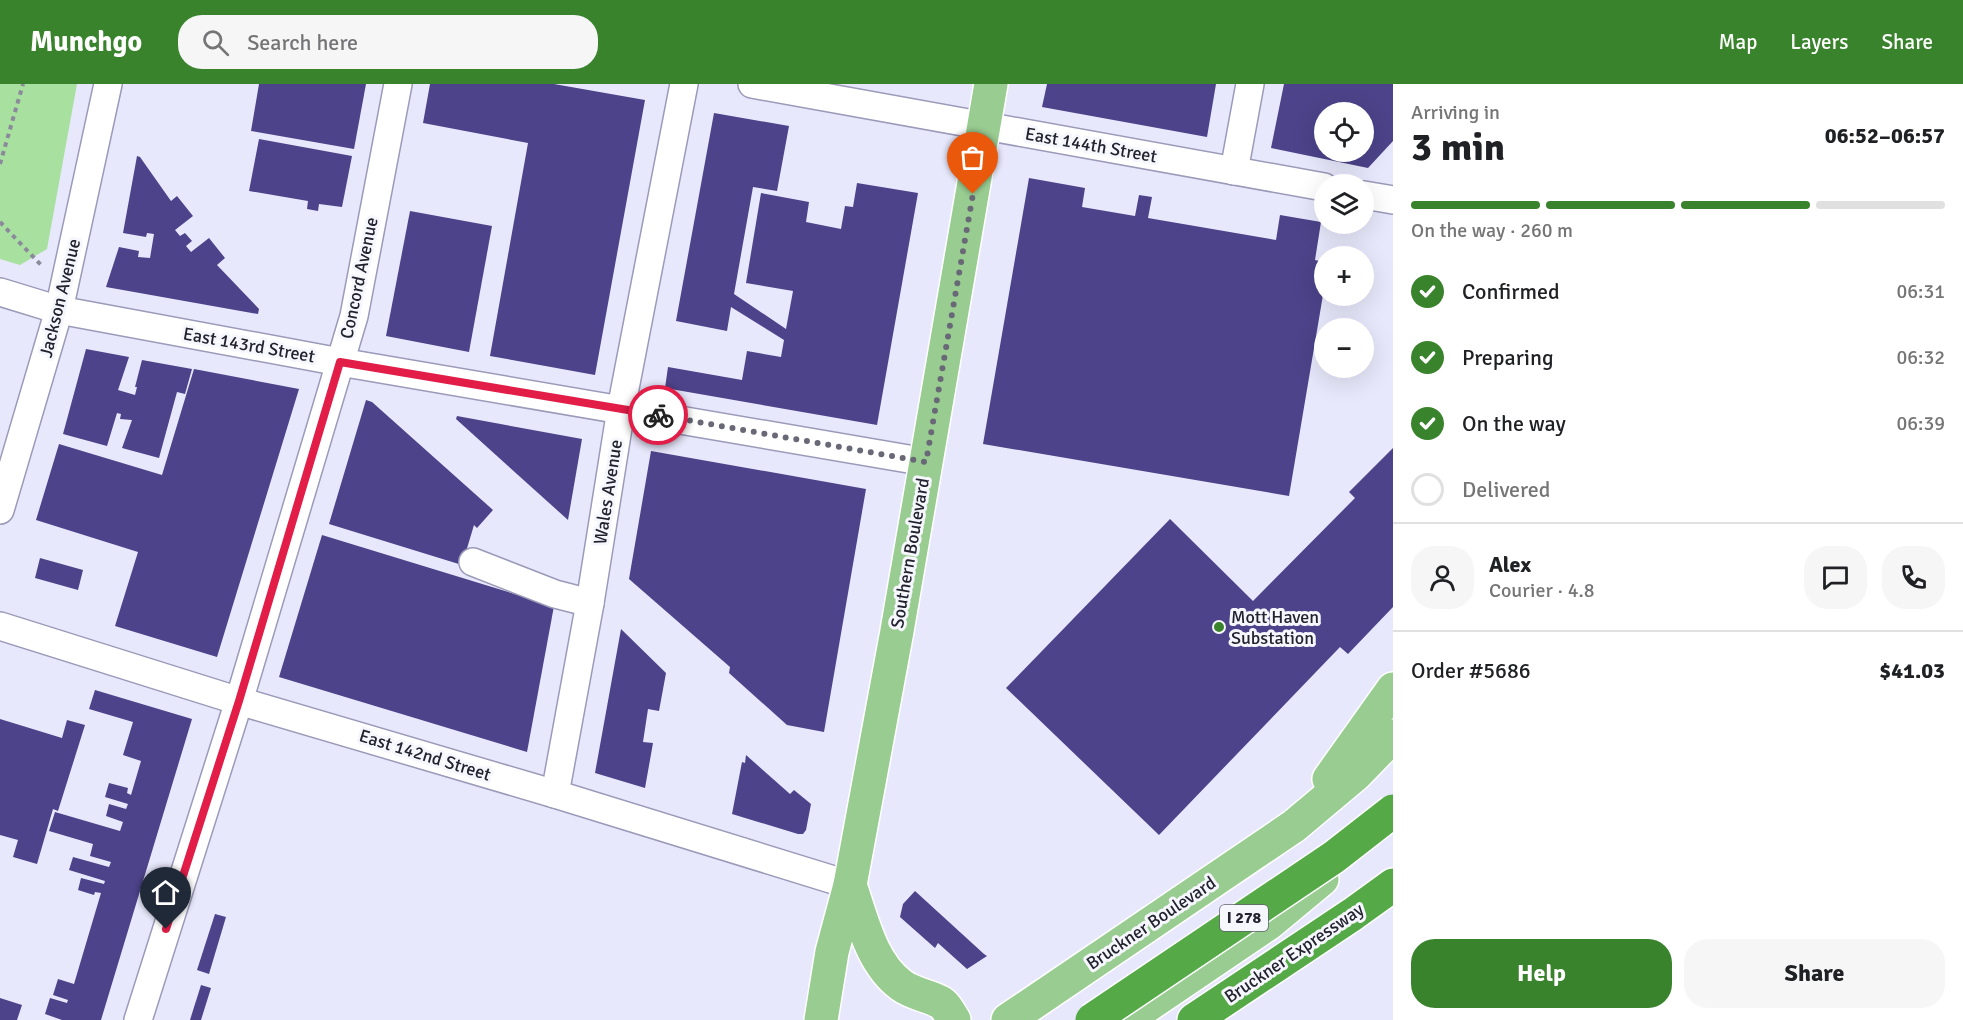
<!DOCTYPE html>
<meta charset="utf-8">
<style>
:root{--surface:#fff;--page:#f6f6f6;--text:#202124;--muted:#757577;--line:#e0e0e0;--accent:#38832b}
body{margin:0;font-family:Signika,sans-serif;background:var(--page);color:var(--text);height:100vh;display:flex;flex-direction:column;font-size:22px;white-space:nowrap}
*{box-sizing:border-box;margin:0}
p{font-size:20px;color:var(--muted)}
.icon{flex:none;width:33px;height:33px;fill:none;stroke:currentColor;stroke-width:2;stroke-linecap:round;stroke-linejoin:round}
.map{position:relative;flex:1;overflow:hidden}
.sheet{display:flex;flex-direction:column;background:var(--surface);width:570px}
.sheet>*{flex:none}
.fabs{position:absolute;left:1314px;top:18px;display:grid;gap:12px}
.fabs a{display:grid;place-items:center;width:60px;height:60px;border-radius:50%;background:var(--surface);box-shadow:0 6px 24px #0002;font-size:30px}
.pin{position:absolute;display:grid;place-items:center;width:51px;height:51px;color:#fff;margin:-62px -26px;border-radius:50% 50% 50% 0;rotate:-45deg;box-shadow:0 0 6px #0007}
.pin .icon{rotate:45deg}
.courier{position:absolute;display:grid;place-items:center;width:60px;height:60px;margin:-30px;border:4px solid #e11d48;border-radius:50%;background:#fff;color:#222;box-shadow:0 2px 8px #0007}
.summary em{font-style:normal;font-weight:700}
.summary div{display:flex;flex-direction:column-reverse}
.summary{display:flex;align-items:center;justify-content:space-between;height:102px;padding:0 18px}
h1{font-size:39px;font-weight:700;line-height:45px}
.bar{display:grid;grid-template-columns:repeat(4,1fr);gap:9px 6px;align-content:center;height:72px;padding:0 18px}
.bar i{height:8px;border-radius:4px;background:var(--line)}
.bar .current{background:var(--accent)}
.bar p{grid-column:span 4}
.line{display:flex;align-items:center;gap:15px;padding:0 18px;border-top:2px solid var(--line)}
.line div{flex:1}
.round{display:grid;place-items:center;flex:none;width:63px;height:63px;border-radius:24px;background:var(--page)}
ol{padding:0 18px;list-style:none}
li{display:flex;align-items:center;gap:18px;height:66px}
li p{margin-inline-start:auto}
li .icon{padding:6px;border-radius:50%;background:var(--accent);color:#fff;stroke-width:4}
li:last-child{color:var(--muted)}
li i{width:33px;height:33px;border:3px solid var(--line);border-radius:50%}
.button{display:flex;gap:12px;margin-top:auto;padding:12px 18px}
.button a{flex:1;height:69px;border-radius:24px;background:var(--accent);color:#fff;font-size:24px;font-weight:700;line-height:69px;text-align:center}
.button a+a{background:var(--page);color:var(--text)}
header{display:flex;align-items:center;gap:36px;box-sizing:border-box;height:84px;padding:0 30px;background:var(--accent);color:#fff}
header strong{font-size:28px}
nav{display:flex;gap:33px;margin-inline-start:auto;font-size:21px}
.search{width:420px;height:54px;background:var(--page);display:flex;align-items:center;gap:15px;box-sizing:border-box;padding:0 21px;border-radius:24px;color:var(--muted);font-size:22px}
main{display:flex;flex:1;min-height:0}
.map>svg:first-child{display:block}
.green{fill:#a8e09f}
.building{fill:#4c438a;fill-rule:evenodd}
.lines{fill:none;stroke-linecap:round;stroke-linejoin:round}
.minor-casing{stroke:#9b9ab9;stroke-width:30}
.major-casing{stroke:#fff;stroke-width:36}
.highway-casing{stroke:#fff;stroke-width:36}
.path{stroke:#8a8a9b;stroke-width:4;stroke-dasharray:4.5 4.5;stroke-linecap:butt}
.minor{stroke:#fff;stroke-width:27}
.major{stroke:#99cc91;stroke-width:33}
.highway{stroke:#55aa47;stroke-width:33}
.highway-bridge-casing{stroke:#fff;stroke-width:36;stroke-linecap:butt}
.highway-bridge{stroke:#55aa47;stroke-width:33}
.done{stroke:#686877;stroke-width:6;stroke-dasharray:0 10.8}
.route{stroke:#e11d48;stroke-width:8}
.poi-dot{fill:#38832b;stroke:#f6f6fd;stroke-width:2}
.labels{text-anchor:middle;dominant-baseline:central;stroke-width:6;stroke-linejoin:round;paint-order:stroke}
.shield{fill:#f6f6fd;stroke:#62626d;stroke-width:1.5}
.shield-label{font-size:16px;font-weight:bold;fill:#23232f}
.street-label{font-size:18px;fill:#23232f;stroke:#f6f6fd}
.poi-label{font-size:18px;fill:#23232f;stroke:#f6f6fd;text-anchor:start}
</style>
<header>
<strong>Munchgo</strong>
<div class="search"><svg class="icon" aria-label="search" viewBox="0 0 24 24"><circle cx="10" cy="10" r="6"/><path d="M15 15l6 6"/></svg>Search here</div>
<nav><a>Map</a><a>Layers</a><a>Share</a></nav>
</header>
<main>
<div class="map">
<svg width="1393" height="936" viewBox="0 0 1393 936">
<rect width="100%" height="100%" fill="#e8e8fc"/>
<polygon class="green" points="0,0 77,0 47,165 20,181 0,175"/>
<g class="building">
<polygon points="259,0 366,0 354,65 251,47"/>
<polygon points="430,0 554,0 645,16 595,291 490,272 528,59 423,39"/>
<polygon points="1047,0 1216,0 1207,53 1042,23"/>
<path d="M 1284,0 L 1393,0 L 1393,57 L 1368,84 L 1271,64 ZM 1324,28 L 1364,28 L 1364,68 L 1324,68 Z"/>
<polygon points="714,29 789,42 777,107 753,103 734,210 786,245 793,207 746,199 761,109 809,118 806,138 841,145 845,122 853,123 857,99 918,109 877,341 665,304 668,283 742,296 747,267 781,273 784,256 731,223 727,247 676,237"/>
<polygon points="259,55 352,72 342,123 319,120 318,127 307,125 308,117 249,107"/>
<polygon points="137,72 140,73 171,117 177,112 193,132 175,146 180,152 185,149 192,157 186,162 191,168 209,154 225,174 217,181 259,225 258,230 106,203 119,163 139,167 138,173 150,174 154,150 147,149 146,153 123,149"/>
<polygon points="1029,94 1085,104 1082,123 1135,132 1139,111 1152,113 1148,134 1276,156 1280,131 1321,138 1315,176 1324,178 1324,205 1289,412 983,360"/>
<polygon points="410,127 492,142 469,268 386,252"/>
<polygon points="86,265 129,273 118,306 135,311 137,303 135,303 142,276 192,285 185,310 177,308 159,374 122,364 132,336 120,335 121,330 117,329 107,362 63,350"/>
<polygon points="194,285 299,305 217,573 115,542 138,468 36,436 59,360 162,391"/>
<polygon points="366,316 372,318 493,426 477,444 474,441 462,481 329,440"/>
<polygon points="457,332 582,355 568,436 456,335"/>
<polygon points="1393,364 1393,523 1348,570 1340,563 1159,751 1006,604 1170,435 1253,517 1355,414 1349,408"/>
<polygon points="651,367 866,405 824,648 787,641 729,589 730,583 629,495"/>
<polygon points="322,451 554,522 527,668 279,593"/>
<polygon points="40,474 83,486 78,506 35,494"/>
<polygon points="621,545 666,589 659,627 648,625 643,658 653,659 645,704 595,689"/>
<polygon points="95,606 192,635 101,936 62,936 45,930 50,914 67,919 68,916 53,911 58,895 74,900 101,809 95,808 94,811 78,806 81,794 104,800 105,797 69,786 73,773 109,783 111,778 90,772 93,760 49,747 55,728 120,747 123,738 106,732 109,720 126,725 128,720 105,713 109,699 128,704 127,709 131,711 141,677 123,671 133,638 89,625"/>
<polygon points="0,635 62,654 67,636 85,641 58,727 53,725 37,780 13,773 18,756 0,751"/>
<polygon points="746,671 790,710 794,706 811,720 806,746 803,750 798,750 732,730 742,678 745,679"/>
<polygon points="915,807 984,870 987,872 967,885 938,859 935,864 900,833 903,820"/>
<polygon points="215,830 226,833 209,890 197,886"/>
<polygon points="201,901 211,904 201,936 190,936"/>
<polygon points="0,914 22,921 17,936 0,936"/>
</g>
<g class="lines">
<defs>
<g id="minor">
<polyline points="752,0 1324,103"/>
<polyline points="1234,87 1250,0"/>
<polyline points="1364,111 1393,116"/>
<polyline points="0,208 59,226 340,278 926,378"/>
<polyline points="0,426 59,226 108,0"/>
<polyline points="473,478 555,510 590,519"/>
<polyline points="0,542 239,617 555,710 850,801"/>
<polyline points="555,710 590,519 621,325 684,0"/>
<polyline points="138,936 239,617 354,232 398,0"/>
</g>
<g id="major">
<polyline points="1329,695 1393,605"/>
<path d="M 850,801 C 862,835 871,879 901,901 C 913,910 927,911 940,918 C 946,921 950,930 954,936"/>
<polyline points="821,936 832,868 850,801 897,547 991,0"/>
<polyline points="1008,936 1294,742 1356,690 1393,652"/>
<polyline points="1126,936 1269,839 1322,795"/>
</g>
<polyline id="highway" points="1194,936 1353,830 1393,801"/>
</defs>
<use href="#minor" class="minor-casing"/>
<use href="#major" class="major-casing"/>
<use href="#highway" class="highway-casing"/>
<g class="path">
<polyline points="0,80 23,0"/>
<polyline points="0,138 43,183"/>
</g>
<use href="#minor" class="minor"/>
<use href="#major" class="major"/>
<use href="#highway" class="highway"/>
<defs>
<polyline id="highway-bridge" points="1092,936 1334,773 1393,727"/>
</defs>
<use href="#highway-bridge" class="highway-bridge-casing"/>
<use href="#highway-bridge" class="highway-bridge"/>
</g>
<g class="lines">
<polyline class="done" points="658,331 926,378 973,110"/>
<polyline class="route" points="166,845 239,617 340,278 658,331"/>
</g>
<circle class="poi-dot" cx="1219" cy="543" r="6"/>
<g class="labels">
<rect class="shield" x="1220" y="821" width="48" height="26" rx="4.5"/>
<g class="shield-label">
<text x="1244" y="834">I 278</text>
</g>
<g class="street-label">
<text transform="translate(1091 61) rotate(10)">East 144th Street</text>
<text transform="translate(359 194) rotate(-78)">Concord Avenue</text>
<text transform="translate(60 214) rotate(-76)">Jackson Avenue</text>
<text transform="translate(249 261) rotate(10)">East 143rd Street</text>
<text transform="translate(608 408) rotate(-81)">Wales Avenue</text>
<text transform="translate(910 469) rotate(-80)">Southern Boulevard</text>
<text transform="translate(425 671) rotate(17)">East 142nd Street</text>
<text transform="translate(1151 839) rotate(-34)">Bruckner Boulevard</text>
<text transform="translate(1294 869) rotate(-34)">Bruckner Expressway</text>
</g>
<g class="poi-label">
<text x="1231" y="533">Mott Haven<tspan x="1231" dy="21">Substation</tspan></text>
</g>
</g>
</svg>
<div class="fabs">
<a><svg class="icon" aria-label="locate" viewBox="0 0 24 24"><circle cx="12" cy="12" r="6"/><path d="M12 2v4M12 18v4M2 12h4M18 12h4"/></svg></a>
<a><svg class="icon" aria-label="layers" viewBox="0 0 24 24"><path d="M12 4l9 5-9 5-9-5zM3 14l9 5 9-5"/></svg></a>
<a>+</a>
<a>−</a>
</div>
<div class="pin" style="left:973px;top:110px;background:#ea580c"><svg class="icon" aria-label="bag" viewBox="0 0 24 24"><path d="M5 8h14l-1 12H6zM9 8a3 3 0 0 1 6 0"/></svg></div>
<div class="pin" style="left:166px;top:845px;background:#1f2937"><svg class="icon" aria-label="home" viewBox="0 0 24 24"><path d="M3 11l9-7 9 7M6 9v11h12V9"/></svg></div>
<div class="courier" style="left:658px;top:331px"><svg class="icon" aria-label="bike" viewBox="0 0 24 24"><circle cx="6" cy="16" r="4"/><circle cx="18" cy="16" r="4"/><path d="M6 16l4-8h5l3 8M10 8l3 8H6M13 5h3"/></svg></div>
</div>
<section class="sheet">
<div class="summary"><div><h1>3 min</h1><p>Arriving in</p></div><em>06:52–06:57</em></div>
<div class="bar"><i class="current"></i><i class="current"></i><i class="current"></i><i></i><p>On the way · 260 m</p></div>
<ol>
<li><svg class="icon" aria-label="check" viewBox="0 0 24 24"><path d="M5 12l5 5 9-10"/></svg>Confirmed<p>06:31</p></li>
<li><svg class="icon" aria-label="check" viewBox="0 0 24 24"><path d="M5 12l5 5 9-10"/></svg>Preparing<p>06:32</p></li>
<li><svg class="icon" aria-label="check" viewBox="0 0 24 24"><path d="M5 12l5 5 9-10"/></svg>On the way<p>06:39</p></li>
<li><i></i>Delivered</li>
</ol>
<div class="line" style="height:108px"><a class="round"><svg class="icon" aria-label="person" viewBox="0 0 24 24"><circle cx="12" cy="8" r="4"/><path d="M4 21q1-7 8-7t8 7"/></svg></a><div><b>Alex</b><p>Courier · 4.8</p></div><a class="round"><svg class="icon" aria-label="chat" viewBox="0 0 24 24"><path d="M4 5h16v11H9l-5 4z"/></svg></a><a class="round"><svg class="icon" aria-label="phone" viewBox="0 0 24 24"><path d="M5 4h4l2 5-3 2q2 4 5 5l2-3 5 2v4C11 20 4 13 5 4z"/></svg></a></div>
<div class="line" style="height:78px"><div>Order #5686</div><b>$41.03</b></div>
<div class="button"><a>Help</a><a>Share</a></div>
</section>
</main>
